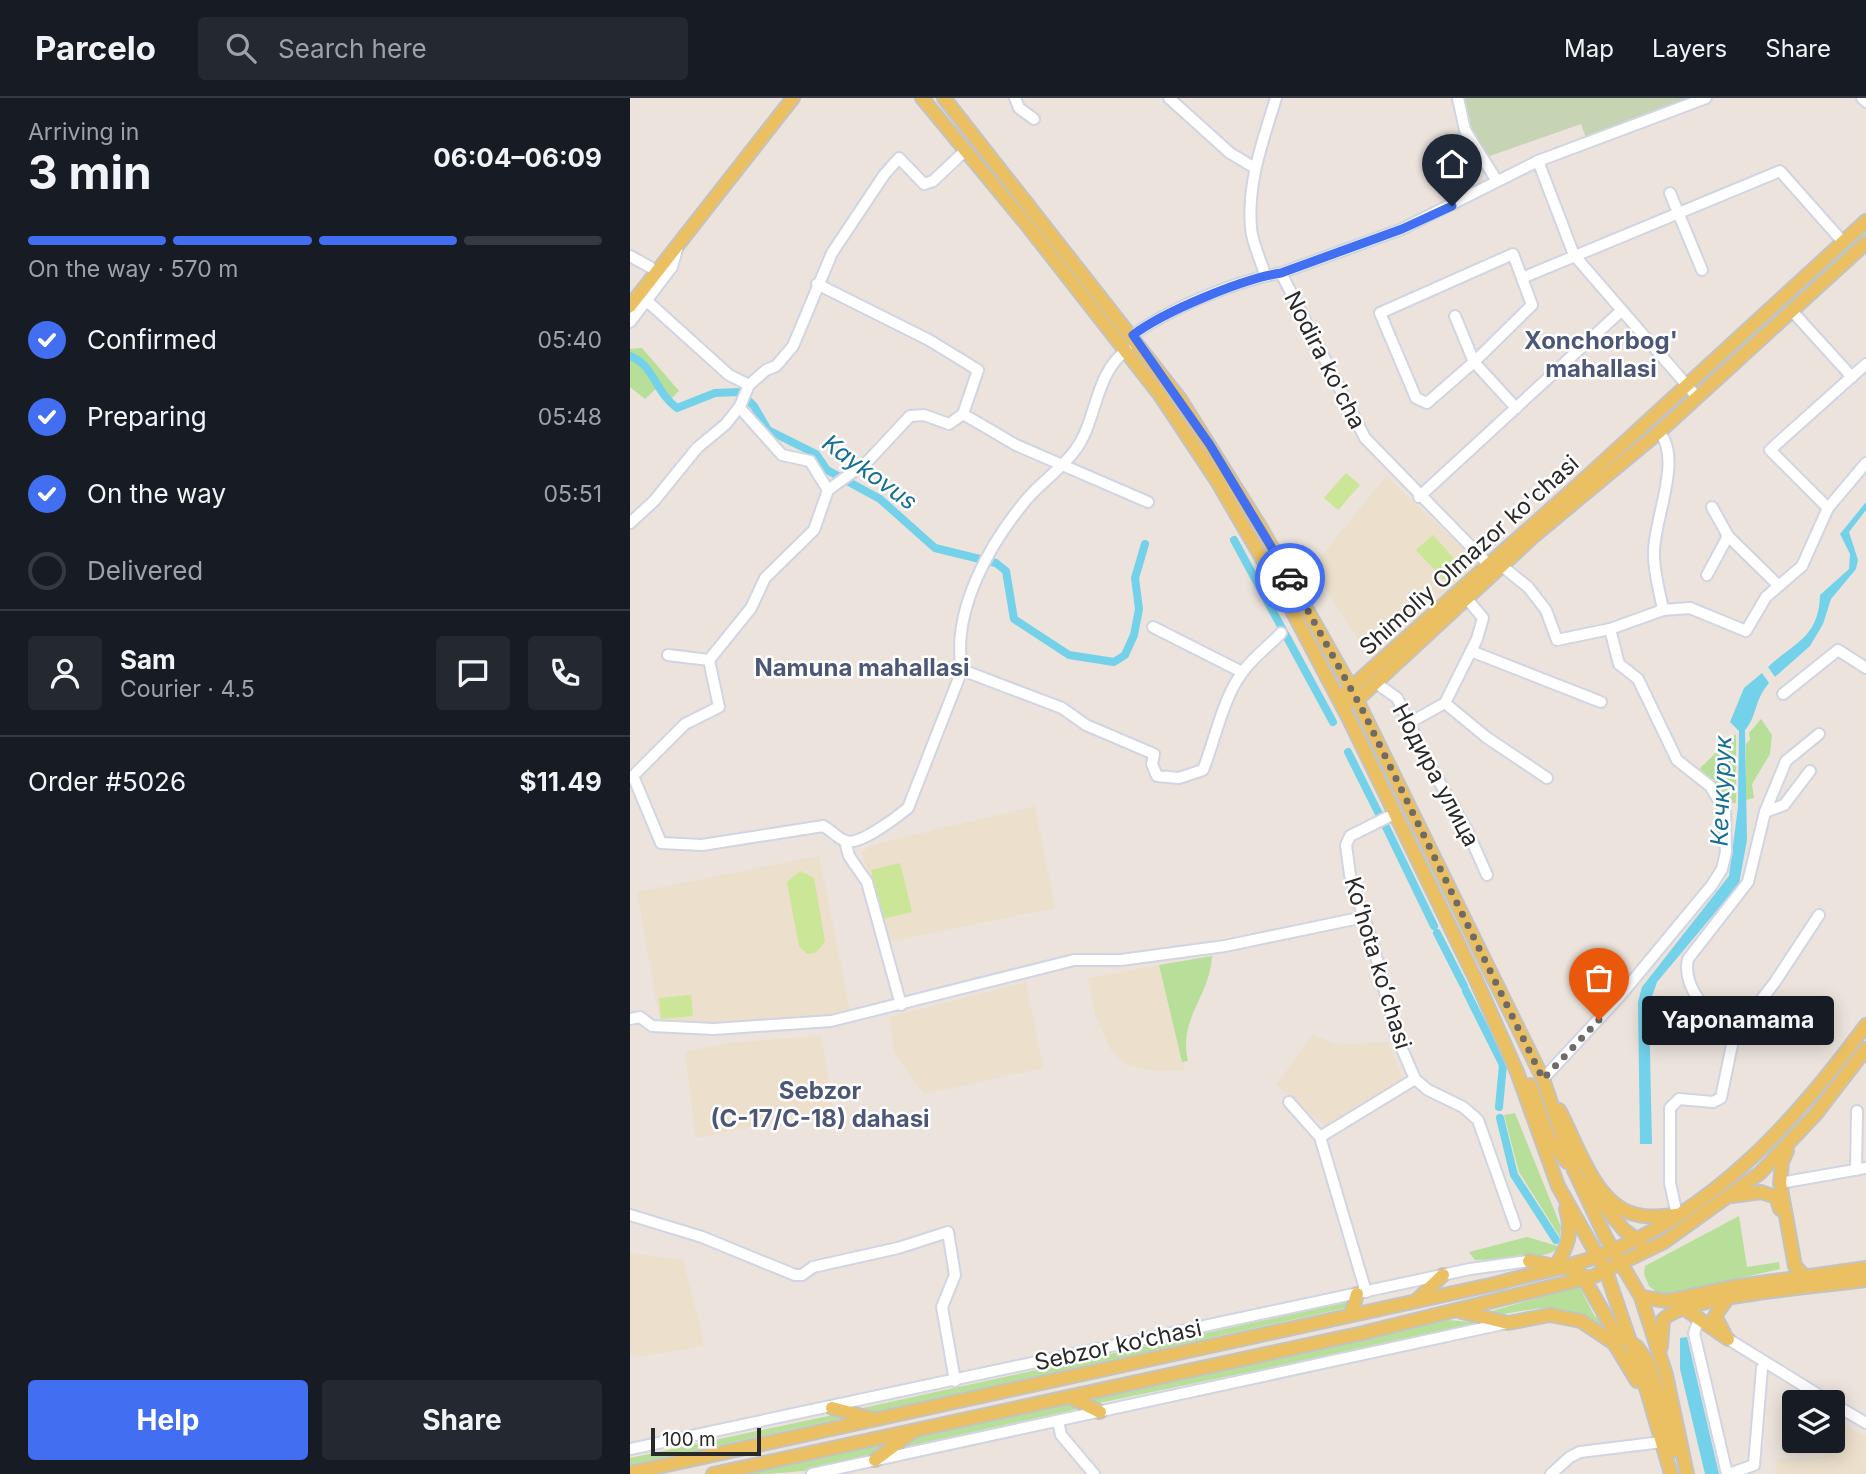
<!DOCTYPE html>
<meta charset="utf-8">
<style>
:root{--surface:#171b24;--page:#242831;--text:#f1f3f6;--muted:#9ea1a6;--line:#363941;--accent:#426ff1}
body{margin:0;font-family:Inter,sans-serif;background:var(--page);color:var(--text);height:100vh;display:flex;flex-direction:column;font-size:26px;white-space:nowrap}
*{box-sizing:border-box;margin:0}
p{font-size:23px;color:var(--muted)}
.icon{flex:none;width:38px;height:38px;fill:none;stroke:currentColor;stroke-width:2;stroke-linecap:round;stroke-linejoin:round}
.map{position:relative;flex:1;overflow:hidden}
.panel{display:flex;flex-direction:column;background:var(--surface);width:630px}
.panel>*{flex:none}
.tools{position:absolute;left:1152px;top:1292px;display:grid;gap:14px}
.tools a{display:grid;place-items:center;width:63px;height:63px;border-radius:7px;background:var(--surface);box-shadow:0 4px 18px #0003;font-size:35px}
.scale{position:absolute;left:21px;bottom:18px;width:110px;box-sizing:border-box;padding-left:7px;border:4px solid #292929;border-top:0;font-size:19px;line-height:24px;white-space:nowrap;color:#292929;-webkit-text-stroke:5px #fff;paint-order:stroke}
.pin{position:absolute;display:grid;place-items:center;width:60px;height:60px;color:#fff;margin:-72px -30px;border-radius:50% 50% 50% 0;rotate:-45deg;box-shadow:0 0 7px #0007}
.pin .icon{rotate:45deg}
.courier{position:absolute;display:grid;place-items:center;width:70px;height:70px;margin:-35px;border:5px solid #426ff1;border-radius:50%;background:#fff;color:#222;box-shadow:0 2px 9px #0007}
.bubble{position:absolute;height:49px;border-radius:7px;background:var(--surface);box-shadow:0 4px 18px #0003;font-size:23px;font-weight:700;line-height:49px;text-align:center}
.summary em{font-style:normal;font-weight:700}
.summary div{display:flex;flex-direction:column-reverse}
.summary{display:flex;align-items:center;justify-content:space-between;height:119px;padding:0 28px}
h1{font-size:46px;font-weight:700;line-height:52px}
.bar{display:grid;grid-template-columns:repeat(4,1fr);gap:10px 7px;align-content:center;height:84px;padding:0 28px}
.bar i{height:9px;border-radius:5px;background:var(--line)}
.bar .selected{background:var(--accent)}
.bar p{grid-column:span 4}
.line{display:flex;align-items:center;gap:18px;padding:0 28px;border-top:2px solid var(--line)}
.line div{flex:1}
.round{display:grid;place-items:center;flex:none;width:74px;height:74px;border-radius:7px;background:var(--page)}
ol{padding:0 28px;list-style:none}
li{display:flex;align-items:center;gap:21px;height:77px}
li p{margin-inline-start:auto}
li .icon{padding:7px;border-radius:50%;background:var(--accent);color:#fff;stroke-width:4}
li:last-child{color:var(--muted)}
li i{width:38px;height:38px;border:4px solid var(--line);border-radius:50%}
.cta{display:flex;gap:14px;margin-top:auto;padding:14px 28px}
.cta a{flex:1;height:80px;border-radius:7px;background:var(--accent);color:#fff;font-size:28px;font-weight:700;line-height:80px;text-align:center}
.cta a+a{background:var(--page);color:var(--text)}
header{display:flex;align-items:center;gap:42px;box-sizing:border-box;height:98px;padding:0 35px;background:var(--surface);border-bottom:2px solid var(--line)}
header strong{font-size:33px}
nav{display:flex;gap:38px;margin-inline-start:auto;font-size:24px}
.search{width:490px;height:63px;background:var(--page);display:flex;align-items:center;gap:18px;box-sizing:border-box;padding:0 24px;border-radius:7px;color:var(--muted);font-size:26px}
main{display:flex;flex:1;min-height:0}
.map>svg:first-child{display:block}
.education{fill:#ecdfcc}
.green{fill:#b7df9a}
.cemetery{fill:#c6d4b4}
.pitch{fill:#cae696}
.water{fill:#73d2e9}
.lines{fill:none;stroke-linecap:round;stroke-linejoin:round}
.canal{stroke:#73d2e9;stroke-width:8}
.minor-casing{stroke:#d1d5e1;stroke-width:14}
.major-casing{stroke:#c3c3c3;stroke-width:16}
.minor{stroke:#fff;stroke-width:10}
.major{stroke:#eac062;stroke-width:12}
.done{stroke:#6d6a68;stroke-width:7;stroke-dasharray:0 12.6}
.route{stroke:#426ff1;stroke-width:9}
.labels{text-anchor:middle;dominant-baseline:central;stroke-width:5;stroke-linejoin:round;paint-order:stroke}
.street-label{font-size:23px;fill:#292929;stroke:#fff}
.neighbourhood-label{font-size:24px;font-weight:bold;fill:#4c5778;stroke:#fff}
.water-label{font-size:24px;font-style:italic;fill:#137093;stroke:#fff}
</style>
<header>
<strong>Parcelo</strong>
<div class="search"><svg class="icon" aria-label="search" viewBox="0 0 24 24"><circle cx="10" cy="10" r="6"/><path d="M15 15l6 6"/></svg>Search here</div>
<nav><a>Map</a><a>Layers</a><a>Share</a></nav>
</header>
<main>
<section class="panel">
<div class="summary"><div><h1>3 min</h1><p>Arriving in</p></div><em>06:04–06:09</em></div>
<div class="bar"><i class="selected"></i><i class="selected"></i><i class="selected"></i><i></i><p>On the way · 570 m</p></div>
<ol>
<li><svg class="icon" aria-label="check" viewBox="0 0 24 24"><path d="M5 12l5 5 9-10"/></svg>Confirmed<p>05:40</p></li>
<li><svg class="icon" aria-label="check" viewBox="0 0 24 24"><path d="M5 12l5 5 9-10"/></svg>Preparing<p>05:48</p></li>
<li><svg class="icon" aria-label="check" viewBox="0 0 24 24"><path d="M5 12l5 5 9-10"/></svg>On the way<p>05:51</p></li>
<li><i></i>Delivered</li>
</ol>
<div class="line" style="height:126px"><a class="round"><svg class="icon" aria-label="person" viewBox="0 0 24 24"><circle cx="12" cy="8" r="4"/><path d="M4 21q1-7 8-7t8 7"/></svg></a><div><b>Sam</b><p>Courier · 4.5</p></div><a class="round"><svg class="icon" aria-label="chat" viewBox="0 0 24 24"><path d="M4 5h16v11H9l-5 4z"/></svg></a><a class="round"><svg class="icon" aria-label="phone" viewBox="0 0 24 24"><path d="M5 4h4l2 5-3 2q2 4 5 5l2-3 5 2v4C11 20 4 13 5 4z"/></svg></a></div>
<div class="line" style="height:91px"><div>Order #5026</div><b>$11.49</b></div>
<div class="cta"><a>Help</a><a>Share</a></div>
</section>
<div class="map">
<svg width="1236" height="1376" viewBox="0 0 1236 1376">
<rect width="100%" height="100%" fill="#ebe3dc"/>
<g class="education">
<polygon points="756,378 851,468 744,565 682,470"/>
<polygon points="405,708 425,810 257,844 232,755 239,748"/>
<polygon points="189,758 220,913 151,926 30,923 7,794"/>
<polygon points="529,867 552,964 555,972 522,973 497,967 482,954 466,919 458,880"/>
<polygon points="396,884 413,970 294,996 264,955 259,919"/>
<polygon points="683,937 708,947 758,944 773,981 695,1028 646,987"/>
<polygon points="191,938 203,1012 66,1040 55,954 98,945"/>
<polygon points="0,1155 53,1162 75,1248 6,1259 0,1255"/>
<polygon points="1213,1326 1236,1339 1236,1376 1145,1376 1147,1361 1193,1359"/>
</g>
<g class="green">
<polygon points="1236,128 1236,137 1075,286 1070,281"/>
<polygon points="12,250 49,293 41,301 27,290 15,301 0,289 0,251"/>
<polygon points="1131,621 1142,637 1140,656 1122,686 1124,700 1116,702 1116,646 1120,642 1119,635"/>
<polygon points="1106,636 1106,705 1092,704 1070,670"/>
<path d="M 582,858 C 580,899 548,920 558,963 L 552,964 L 529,867 Z"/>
<polygon points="885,1015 931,1129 930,1139 889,1074 874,1017"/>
<polygon points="1109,1118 1117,1169 1149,1164 1150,1171 1032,1198 1019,1188 1014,1176 1015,1168"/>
<path d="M 897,1139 L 931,1149 C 908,1165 872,1161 845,1162 L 839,1154 Z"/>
<path d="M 949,1188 L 965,1219 L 972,1218 L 994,1251 C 969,1223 937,1205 898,1212 C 882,1214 872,1218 855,1215 Z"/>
<polygon points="722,1203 720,1209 244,1314 228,1311"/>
<polygon points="817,1222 856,1225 464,1306 454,1302"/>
<polygon points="442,1305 452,1310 275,1349 273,1346 287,1339"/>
<polygon points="203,1317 214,1320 0,1367 0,1360"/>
<path d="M 261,1344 C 230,1371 158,1376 116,1376 Z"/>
</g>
<polygon class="cemetery" points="831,0 1056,0 1056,1 956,40 951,26 857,59 836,28"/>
<g class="pitch">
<polygon points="716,375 730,387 708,412 694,400"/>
<polygon points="803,437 830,467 814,482 786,452"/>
<polygon points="270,765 282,814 252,821 241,772"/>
<polygon points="170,773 184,780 195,844 185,855 177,856 169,848 157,784"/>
<polygon points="61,897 63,918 31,921 29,900"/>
</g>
<g class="water">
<path d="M 1236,404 L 1236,412 L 1219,434 L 1228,462 L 1226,471 L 1201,501 L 1193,526 L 1180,548 L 1145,579 L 1138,569 C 1165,544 1189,539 1190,497 L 1219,471 L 1220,456 L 1210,436 Z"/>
<path d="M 1132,575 L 1139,585 C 1123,604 1128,617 1115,632 L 1117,742 L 1109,786 L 1027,884 L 1019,907 L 1022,1046 L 1010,1046 L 1008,904 L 1012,889 L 1099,778 L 1108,709 L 1109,633 L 1100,624 L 1114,590 Z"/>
<polygon points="1057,1239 1089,1376 1075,1376 1050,1271 1050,1240"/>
</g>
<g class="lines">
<g class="canal">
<path d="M 0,258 C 24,267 25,294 47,310 L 85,295 L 109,294 L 124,308 L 138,332 L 186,356 L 197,372 L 250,401 L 305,450 L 366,465 L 376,473 L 384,521 L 439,557 L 484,564 L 495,557 L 504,537 L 509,511 L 505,480 L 515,446"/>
<polyline points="604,442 703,624"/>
<polyline points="718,654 750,718"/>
<polyline points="756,729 804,828"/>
<polyline points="807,835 834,888"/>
<polyline points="836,893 873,967 869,1009"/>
<polyline points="870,1020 884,1077 926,1142"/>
</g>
<defs>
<g id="minor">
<polyline points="385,0 389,10 404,21"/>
<polyline points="539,0 600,55 625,70"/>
<polyline points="828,0 835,32 867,83"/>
<polyline points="1232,0 1236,4"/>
<polyline points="908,63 944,157 1067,299"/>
<polyline points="1040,95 1072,172"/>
<polyline points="0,158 20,169"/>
<polyline points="651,175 735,340 859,467"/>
<path d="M 635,177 C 631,162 622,145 621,130 C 617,85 633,42 646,0"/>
<polyline points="892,180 1150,73 1213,144"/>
<polyline points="17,203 99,277 119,287"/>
<polyline points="1162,213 1222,279"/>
<polyline points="825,218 844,264 902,207 883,156 750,215 786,300 797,305 844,264 886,310"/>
<polyline points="0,224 42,169 48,148"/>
<path d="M 503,237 C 539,211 607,182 651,175 L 772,131 L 908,63 L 1076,0"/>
<polyline points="110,310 152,357 180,363 198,392"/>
<polyline points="333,316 386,347 518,404"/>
<path d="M 1029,334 C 1053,360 1024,421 1024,454 C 1023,473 1030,494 1033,512"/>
<polyline points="789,399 991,213"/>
<polyline points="1082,409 1098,438"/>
<polyline points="1198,410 1140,352 1236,266"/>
<polyline points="0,425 24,403 67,350 96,326 110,308 119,287 136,272 146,268 163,248 202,155 254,77 269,60 294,86 303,83 336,52"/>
<polyline points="872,468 898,489 916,512 927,542 980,531 1033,512 1060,510 1116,533 1136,499 1172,468 1198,410 1236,365"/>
<polyline points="1077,477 1098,438 1148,487"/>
<polyline points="523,529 612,574"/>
<polyline points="841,553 971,604"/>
<polyline points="38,557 79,562"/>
<path d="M 332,572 L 432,610 L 456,627 L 524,656 L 522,666 L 527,678 L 549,680 L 573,672 C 585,642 593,600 612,575 C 622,560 639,548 651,535"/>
<polyline points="746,585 767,600 799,666 837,732 857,777"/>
<polyline points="1153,596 1208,552 1236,570"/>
<polyline points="815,605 856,639 917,680"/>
<polyline points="779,625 815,605 847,541 853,520 837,501"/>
<path d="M 3,678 L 31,745 L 72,747 L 193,728 C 201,732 208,741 216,743 C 229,748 267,719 278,710 L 332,572 C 321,513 360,445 397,401 C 412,383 433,370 446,351 C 467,322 465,274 497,252"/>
<polyline points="3,678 55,626 89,609 79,562 121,510 135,480 184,432 198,392 238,363 280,318 294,317 319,326 333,316 348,272 299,242 187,186"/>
<polyline points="1135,714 1154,707 1180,673"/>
<polyline points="766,715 720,738 716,747 720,777 744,850 766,937 785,981 798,992 833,1009 848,1022 885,1127"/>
<polyline points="215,743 219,758 237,784 271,907"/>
<polyline points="0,921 10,919 22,928 84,931 201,923 444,862 491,862 595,848 734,819"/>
<path d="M 1104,937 C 1083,918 1051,893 1058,861 L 1118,784 L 1135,714 L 1156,663 L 1189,636"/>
<polyline points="913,981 990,898 1082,787 1092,771 1096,754 1095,713 1080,688 1047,662 1008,581 989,566 980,531"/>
<polyline points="659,1004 690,1039 736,1194"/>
<polyline points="690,1039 785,981"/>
<polyline points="1226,1072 1227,1013"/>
<polyline points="1150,1085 1236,1070"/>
<polyline points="0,1117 72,1139 165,1177 172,1177 183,1169 268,1150 318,1134 325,1177 312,1209 325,1283"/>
<polyline points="1047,1117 1040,1085 1040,1010 1049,1001 1083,1004 1091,1000 1104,937 1145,884 1189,817"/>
<polyline points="1069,1221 1064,1235 1097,1376"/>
<polyline points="1098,1241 1200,1304"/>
<polyline points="1202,1305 1236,1325"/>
<polyline points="428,1323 431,1337 464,1376"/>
<polyline points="0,1351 840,1171 899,1163"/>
<polyline points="182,1376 877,1225"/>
<polyline points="921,1376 940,1359 950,1354 1032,1344"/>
<polyline points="1099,1376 1124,1367 1132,1270 1135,1265"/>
</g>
<g id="major">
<polyline points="292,0 397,127 530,297 587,383 658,505 718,619 847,884 887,974 928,1088 976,1173 1017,1293 1041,1376"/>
<polyline points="314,0 550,301 631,430 720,588 913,981 944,1072 976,1140 1011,1199 1036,1277 1057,1376"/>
<polyline points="0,208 163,0"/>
<polyline points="716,594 958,378 1236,123"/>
<polyline points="721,603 727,602 905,437 1029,334 1236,145"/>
<polyline points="900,987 919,1041 937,1064"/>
<path d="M 929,1012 C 948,1046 965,1109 1008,1117 C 1021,1120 1034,1118 1046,1117"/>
<polyline points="1157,1053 1152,1064 1150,1085 1165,1168 1175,1179"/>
<polyline points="956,1086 994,1132 1010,1144"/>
<polyline points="1102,1098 1131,1094 1146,1099 1150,1111"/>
<polyline points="899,1163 941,1171 952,1177 984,1233 1007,1249 1018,1264 1045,1352"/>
<path d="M 925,1169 C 938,1148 943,1136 936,1111"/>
<polyline points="1011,1199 1037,1203 1102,1189 1236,1170"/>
<polyline points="786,1203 813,1177"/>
<polyline points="1052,1209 1098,1241"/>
<polyline points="832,1214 878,1225 920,1217 951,1223 984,1245 1007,1283"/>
<polyline points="721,1217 727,1196"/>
<polyline points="1094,1235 1085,1218 1097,1201"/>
<path d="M 1031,1249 L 1033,1222 C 1054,1197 1198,1188 1236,1182"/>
<polyline points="440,1299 470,1314"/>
<polyline points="202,1310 243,1321"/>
<polyline points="245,1362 281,1335"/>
<path d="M 0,1375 L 869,1185 C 902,1175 939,1170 971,1157 C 1085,1113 1166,1022 1236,927"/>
<polyline points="83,1376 733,1235 964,1178 1034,1144 1130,1075 1185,1017 1236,951"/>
</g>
</defs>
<use href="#minor" class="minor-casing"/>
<use href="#major" class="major-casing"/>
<use href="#minor" class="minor"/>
<use href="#major" class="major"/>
</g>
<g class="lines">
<polyline class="done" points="660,480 732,611 913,981 969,922"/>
<path class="route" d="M 660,480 L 580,347 L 503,237 C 535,213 612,181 651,175 L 772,131 L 822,108"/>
</g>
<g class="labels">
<g class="street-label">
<text transform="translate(695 262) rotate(63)">Nodira ko'cha</text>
<text transform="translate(839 457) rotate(-42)">Shimoliy Olmazor ko'chasi</text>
<text transform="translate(806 677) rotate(62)">Нодира улица</text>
<text transform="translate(748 865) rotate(73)">Koʻhota koʻchasi</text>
<text transform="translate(488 1247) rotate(-12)">Sebzor ko‘chasi</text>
</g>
<g class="neighbourhood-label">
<text x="971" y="242">Xonchorbog'<tspan x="971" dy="28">mahallasi</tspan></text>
<text x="232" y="569">Namuna mahallasi</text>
<text x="190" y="992">Sebzor<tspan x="190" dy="28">(C-17/C-18) dahasi</tspan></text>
</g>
<g class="water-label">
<text transform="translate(240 374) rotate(36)">Kaykovus</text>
<text transform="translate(1091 693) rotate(-88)">Кечкурук</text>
</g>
</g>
</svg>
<div class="tools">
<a><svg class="icon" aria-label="layers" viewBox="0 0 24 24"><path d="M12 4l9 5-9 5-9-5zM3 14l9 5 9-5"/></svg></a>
</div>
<div class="scale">100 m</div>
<div class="pin" style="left:969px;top:922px;background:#ea580c"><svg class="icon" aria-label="bag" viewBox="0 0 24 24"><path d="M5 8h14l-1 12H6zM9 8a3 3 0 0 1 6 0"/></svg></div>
<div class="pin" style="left:822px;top:108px;background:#1f2937"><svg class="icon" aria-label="home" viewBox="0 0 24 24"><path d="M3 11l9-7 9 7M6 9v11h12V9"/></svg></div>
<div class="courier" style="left:660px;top:480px"><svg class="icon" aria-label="car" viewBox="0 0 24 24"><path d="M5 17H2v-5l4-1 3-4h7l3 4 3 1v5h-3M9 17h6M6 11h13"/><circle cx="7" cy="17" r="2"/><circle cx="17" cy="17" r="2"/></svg></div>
<div class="bubble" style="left:1012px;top:898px;width:192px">Yaponamama</div>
</div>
</main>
